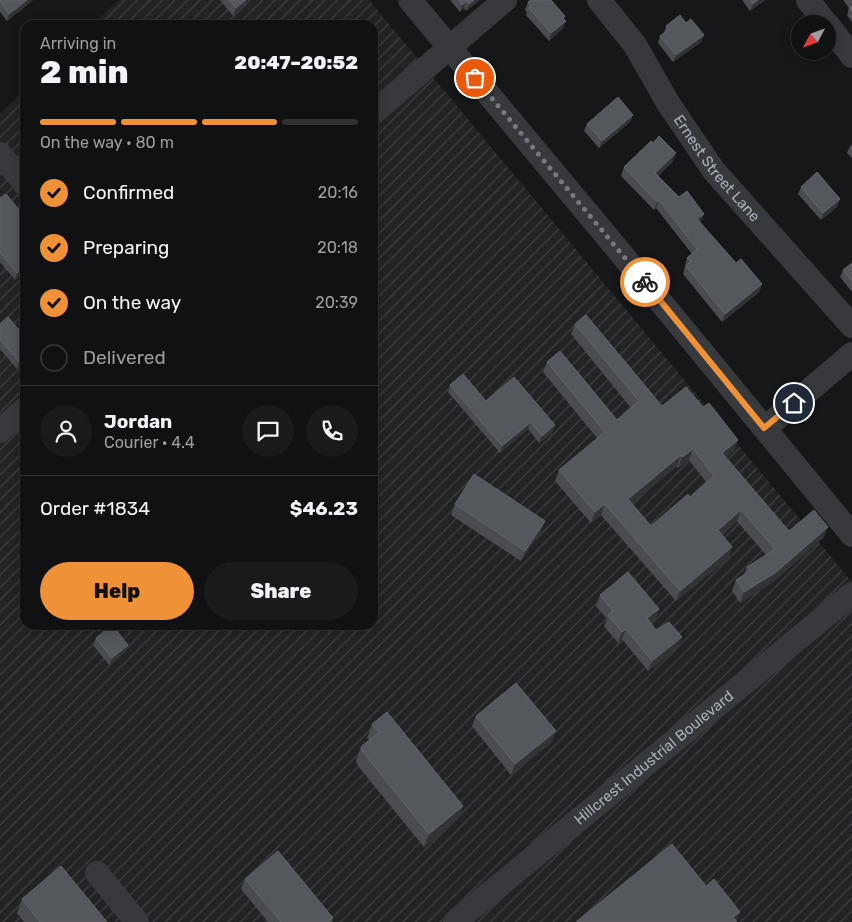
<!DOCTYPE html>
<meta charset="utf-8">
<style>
:root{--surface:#101112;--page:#191a1b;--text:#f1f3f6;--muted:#9c9d9f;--line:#303132;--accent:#ef9137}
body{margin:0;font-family:Rubik,sans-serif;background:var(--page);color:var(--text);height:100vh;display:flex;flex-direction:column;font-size:19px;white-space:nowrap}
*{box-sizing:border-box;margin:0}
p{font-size:16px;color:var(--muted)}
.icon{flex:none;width:28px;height:28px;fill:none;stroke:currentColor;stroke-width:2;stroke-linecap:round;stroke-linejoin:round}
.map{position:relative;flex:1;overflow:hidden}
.side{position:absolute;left:20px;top:20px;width:358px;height:610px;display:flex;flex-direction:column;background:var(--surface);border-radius:15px;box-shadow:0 2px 12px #0003,0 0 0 1px var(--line)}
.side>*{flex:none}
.needle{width:32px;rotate:229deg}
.controls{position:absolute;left:791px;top:15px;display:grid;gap:10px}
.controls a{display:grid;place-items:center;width:45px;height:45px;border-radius:50%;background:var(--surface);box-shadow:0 2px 12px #0003,0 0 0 1px var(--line);font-size:25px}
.pin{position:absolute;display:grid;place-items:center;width:42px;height:42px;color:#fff;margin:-21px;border:2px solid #fff;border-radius:50%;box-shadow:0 1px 5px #0007}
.courier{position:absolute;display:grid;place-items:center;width:50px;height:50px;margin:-25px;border:4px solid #ef9137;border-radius:50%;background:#fff;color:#222;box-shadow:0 1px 6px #0007}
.head em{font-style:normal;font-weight:800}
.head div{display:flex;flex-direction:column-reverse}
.head{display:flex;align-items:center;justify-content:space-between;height:85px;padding:0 20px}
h1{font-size:32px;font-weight:800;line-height:38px}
.bar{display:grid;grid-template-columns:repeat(4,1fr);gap:8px 5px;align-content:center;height:60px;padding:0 20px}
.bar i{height:6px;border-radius:4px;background:var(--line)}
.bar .current{background:var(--accent)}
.bar p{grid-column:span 4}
.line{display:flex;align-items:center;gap:12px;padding:0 20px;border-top:1px solid var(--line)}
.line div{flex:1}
.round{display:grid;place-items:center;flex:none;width:52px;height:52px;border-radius:26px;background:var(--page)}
ol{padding:0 20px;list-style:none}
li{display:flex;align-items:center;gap:15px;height:55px}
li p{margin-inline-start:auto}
li .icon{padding:5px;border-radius:50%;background:var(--accent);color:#111;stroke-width:4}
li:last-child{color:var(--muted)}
li i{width:28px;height:28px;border:2px solid var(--line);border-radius:50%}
.button{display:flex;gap:10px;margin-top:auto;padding:10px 20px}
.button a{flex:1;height:58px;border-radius:30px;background:var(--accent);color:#111;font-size:20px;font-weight:800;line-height:58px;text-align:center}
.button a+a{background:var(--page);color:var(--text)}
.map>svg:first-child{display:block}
.industrial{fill:url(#industrial-furrows)}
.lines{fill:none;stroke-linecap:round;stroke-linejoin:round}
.minor{stroke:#37393d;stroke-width:24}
.wall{fill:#4a4c50;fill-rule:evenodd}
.shaded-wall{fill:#313335}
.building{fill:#54575b;stroke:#62656a;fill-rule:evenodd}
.done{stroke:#767a80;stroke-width:5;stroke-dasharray:0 9}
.route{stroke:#ef9137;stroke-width:6}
.labels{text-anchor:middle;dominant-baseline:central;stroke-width:4.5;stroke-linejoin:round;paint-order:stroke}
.street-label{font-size:15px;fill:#a9b0b8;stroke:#111213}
</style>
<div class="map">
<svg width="852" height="922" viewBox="0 0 852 922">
<defs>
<pattern id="industrial-furrows" width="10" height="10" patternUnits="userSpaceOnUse" patternTransform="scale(1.25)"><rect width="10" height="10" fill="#222325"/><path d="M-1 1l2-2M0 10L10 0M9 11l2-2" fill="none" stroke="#3f4043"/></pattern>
</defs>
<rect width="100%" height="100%" fill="#161718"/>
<polygon class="industrial" points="119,0 369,0 852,582 852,922 0,922 0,114 25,90 25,625 372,625 372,25 92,25"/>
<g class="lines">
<g class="minor">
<polyline points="410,0 614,245 852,535"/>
<path id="s1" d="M 599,0 L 635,45 L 668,103 L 714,171 L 852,326"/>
<polyline points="808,0 826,24"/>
<polyline points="828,25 852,56"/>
<polyline points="372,114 505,0"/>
<polyline points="0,154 25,184"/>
<polyline points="765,428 852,354"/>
<polyline points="0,431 25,409"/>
<polyline points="97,873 137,922"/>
<path id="s2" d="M 455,922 L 852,594"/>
</g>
</g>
<g class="wall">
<polygon points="0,0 32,1 7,21 0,12"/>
<polygon points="220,0 247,0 245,5 233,16"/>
<polygon points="450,0 480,0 466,11 464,8 460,12"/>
<polygon points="742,0 765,0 750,11"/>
<polygon points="843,0 852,0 852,22 847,15 849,8"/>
<polygon points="528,2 564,19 563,28 549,41 526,15 527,12 525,10"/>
<polygon points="666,26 701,42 673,62 658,43 660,36 664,33"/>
<polygon points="633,115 630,122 599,148 584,131 587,124"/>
<polygon points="852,144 852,158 847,153 850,146"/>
<polygon points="673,161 658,176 701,222 700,222 736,263 762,284 759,292 722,322 683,274 687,258 692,254 656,208 654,210 621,176 624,167"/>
<polygon points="801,187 838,206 821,220 798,194"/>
<polygon points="0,198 25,217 25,271 15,280 0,262"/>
<polygon points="852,263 852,292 840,277 843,270"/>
<polygon points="0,324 25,337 25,362 17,369 0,349"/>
<path d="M 575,324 L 662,406 L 734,451 L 726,457 L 789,531 L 824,537 L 772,583 L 740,603 L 732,591 L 736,580 L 744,574 L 747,567 L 766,555 L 737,521 L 722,535 L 729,558 L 676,601 L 601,515 L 591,523 L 555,481 L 559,470 L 597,438 L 543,372 L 547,362 L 617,420 L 631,408 L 571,334 ZM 689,460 L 707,483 L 690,497 L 651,526 L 632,503 L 677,466 L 678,468 Z"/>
<polygon points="450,385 486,401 552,433 539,443 528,429 500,453 448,392"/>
<polygon points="455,504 545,521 541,531 521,561 451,515"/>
<polygon points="600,595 659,609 655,619 651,623 656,630 678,647 648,671 622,639 618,643 604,626 607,619 596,606"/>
<polygon points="96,638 128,645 125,652 109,665 93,645"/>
<polygon points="476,716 552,742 511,775 472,726"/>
<polygon points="372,724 463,806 458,819 424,847 358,766 356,761 361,747 370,740 367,738"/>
<polygon points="245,879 333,918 332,922 268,922 241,889"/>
<polygon points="22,899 107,922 24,922 17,913"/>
</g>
<g class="shaded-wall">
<polygon points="27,0 33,0 32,1 7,21 9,14"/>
<polygon points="246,0 247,0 245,5 233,16 236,8"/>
<polygon points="474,0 480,0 466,11 469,4"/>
<polygon points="758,0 765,0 750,11 753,4"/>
<polygon points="467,1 464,8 460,12 462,5"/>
<polygon points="566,21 563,28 549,41 551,33"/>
<polygon points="704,35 701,42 673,62 676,55"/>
<polygon points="633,115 630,122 599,148 602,141"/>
<polygon points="676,153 673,161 652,182 655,173"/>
<polygon points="840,199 838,206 821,220 823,213"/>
<polygon points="659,200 656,208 654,210 657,202"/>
<polygon points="704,214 701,222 694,227 697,219"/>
<polygon points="25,266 25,271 15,280 17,273"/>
<polygon points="762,284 759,292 722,322 725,314"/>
<polygon points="25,357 25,362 17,369 19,362"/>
<polygon points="531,422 528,429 500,453 502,446"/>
<polygon points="555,425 552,433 539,443 542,436"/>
<polygon points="738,440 734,451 718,464 722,453"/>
<polygon points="693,449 689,460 678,468 682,457"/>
<polygon points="681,455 677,466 624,510 628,499"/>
<polygon points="605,504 601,515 591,523 595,512"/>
<polygon points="741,510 737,521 714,541 718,530"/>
<polygon points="545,521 541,531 521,561 525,551"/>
<polygon points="828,527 824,537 772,583 740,603 744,592"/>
<polygon points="732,547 729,558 676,601 680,591"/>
<polygon points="659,609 655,619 644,629 647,618"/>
<polygon points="626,629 622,639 618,643 622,632"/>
<polygon points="682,637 678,647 648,671 652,661"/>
<polygon points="128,645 125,652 109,665 112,658"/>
<polygon points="556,731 552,742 511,775 515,764"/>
<polygon points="463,806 458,819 424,847 429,834"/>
<polygon points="740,912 736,922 733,917"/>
</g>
<g class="building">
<polygon points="0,0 27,0 9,14 0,1"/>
<polygon points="229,0 246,0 236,8"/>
<polygon points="459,0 474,0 469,4 467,1 462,5"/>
<polygon points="531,0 551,0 565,16 563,18 566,21 551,33 529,8 531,6 528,2"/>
<polygon points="750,0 758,0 753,4"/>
<polygon points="852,6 852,12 849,8"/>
<polygon points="680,15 686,23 691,19 704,35 676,55 660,36 669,29 666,26"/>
<polygon points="618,97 633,115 602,141 587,124"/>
<polygon points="659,136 676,153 655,173 679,197 687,191 704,214 697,219 736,263 741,259 762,284 725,314 686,266 691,261 687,258 697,249 659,200 657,202 624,167 651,141 653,143"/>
<polygon points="817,172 840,199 823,213 801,187"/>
<polygon points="6,194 25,217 25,266 17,273 0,252 0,198"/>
<polygon points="852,263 852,282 843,270"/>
<path d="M 586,315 L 662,406 L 686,387 L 703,407 L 709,403 L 738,440 L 722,453 L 789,531 L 814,510 L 828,527 L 775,573 L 744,592 L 736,580 L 750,571 L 747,567 L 775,549 L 741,510 L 718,530 L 732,547 L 680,591 L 605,504 L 595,512 L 559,470 L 605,432 L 547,362 L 560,351 L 617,420 L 639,401 L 575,324 ZM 693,449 L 714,476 L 690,497 L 688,494 L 651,526 L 628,499 L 681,455 L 682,457 Z"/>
<polygon points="8,317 25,337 25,357 19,362 0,339 0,324"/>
<polygon points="463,374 486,401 514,377 555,425 542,436 531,422 502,446 450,385"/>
<polygon points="474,474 545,521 525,551 455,504"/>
<polygon points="628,572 659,609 647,618 656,630 669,622 682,637 652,661 626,629 622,632 608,615 613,611 600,595"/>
<polygon points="112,625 128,645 112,658 96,638"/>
<polygon points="516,683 556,731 515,764 476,716"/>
<polygon points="387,712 463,806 429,834 363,752 361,747 379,732 372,724"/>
<polygon points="672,844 706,886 714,879 740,912 733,917 737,922 576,922"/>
<polygon points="278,851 333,918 328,922 281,922 245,879"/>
<polygon points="61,866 107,922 40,922 22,899"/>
</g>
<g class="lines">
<polyline class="done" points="475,78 645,282"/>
<polyline class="route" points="645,282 764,428 794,403"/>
</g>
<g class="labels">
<g class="street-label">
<text stroke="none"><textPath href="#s1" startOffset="206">Ernest Street Lane</textPath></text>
<text stroke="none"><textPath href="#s2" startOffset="258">Hillcrest Industrial Boulevard</textPath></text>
</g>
</g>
</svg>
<div class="controls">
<a><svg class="needle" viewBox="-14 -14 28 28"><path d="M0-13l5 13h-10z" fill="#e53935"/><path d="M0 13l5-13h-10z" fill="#9c9d9f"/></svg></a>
</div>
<div class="pin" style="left:475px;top:78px;background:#ea580c"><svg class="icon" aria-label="bag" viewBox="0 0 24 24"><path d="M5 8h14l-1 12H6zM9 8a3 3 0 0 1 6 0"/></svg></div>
<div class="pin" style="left:794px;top:403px;background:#1f2937"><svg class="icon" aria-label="home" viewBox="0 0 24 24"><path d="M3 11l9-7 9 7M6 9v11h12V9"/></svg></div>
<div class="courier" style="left:645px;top:282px"><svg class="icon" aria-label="bike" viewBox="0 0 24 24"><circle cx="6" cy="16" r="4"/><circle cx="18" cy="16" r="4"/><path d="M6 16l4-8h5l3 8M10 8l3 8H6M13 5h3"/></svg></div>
<section class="side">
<div class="head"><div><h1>2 min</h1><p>Arriving in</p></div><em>20:47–20:52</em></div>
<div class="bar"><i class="current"></i><i class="current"></i><i class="current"></i><i></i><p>On the way · 80 m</p></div>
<ol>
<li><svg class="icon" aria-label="check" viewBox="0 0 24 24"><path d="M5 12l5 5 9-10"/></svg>Confirmed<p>20:16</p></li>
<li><svg class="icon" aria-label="check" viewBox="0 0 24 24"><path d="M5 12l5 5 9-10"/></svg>Preparing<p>20:18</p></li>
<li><svg class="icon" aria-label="check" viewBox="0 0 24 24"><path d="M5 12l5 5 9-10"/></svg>On the way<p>20:39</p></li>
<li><i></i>Delivered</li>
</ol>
<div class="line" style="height:90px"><a class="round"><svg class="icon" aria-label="person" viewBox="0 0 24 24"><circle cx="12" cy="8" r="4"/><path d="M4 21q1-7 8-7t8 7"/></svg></a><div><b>Jordan</b><p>Courier · 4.4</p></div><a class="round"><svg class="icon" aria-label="chat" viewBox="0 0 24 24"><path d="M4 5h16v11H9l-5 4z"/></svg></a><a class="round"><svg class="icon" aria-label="phone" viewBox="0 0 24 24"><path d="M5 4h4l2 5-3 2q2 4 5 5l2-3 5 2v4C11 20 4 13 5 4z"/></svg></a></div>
<div class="line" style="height:65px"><div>Order #1834</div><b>$46.23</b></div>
<div class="button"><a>Help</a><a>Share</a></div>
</section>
</div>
